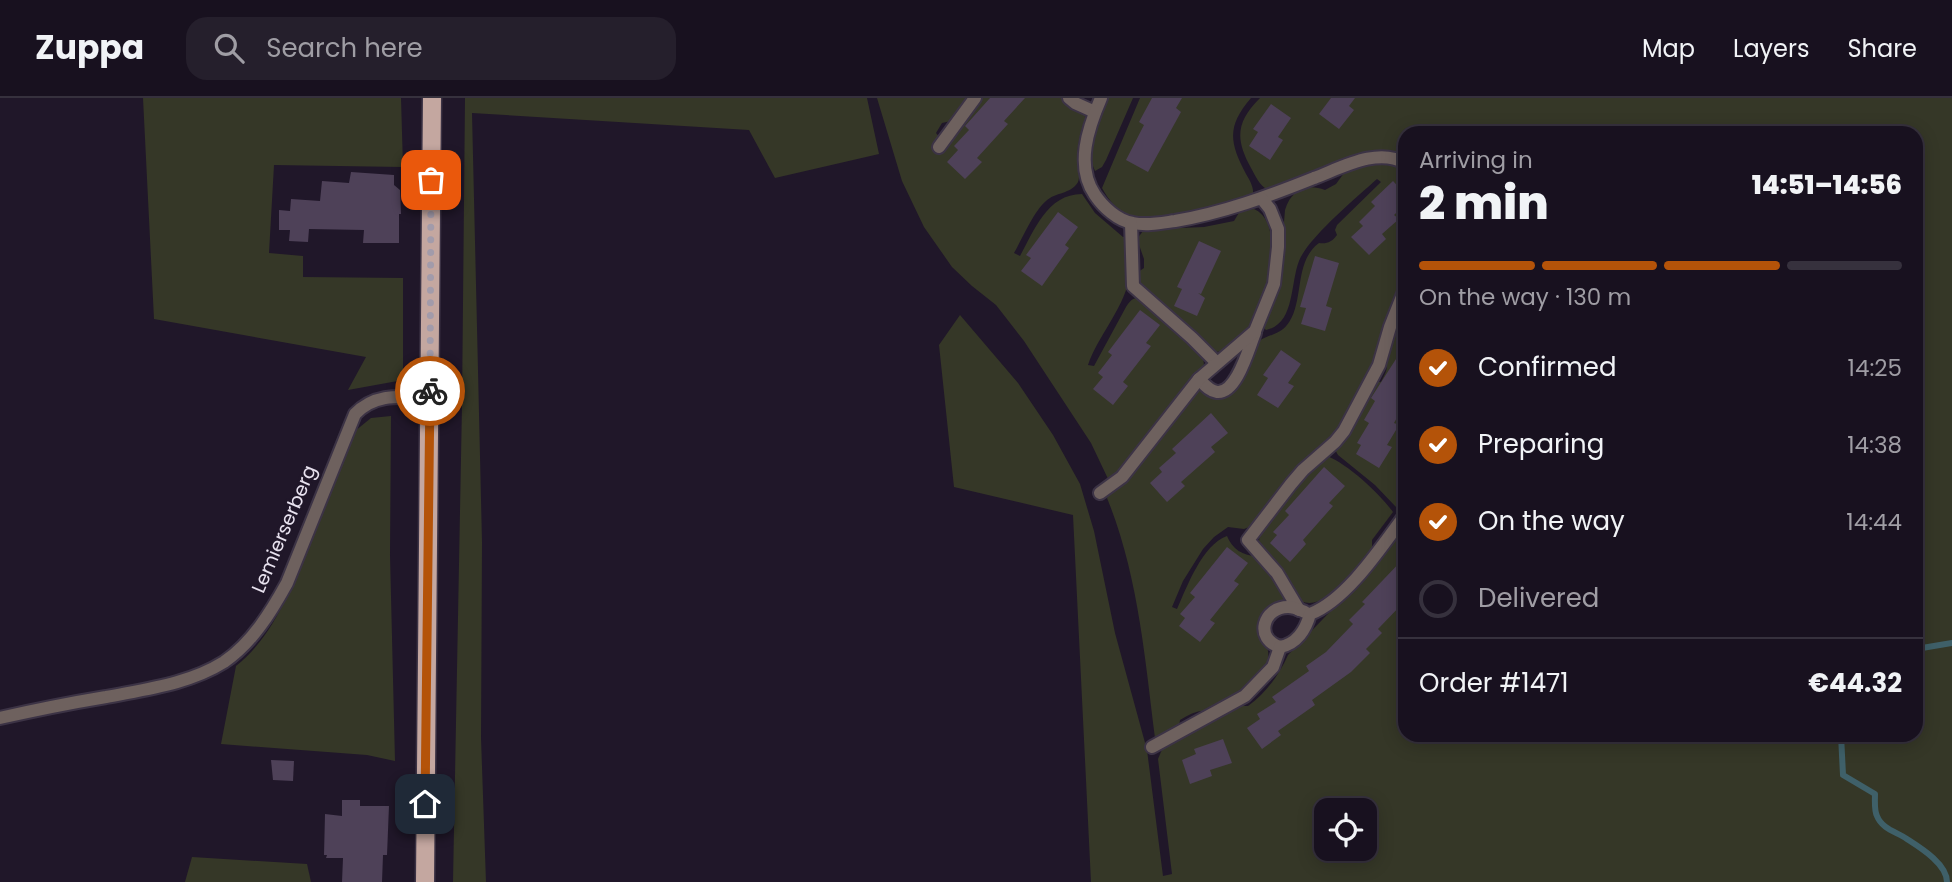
<!DOCTYPE html>
<meta charset="utf-8">
<style>
:root{--surface:#18111f;--page:#251f2c;--text:#f1f3f6;--muted:#9f9da4;--line:#36313d;--accent:#b45309}
body{margin:0;font-family:Poppins,sans-serif;background:var(--page);color:var(--text);height:100vh;display:flex;flex-direction:column;font-size:26px;white-space:nowrap}
*{box-sizing:border-box;margin:0}
p{font-size:23px;color:var(--muted)}
.icon{flex:none;width:38px;height:38px;fill:none;stroke:currentColor;stroke-width:2;stroke-linecap:round;stroke-linejoin:round}
.map{position:relative;flex:1;overflow:hidden}
.details{position:absolute;left:1398px;top:28px;width:525px;height:616px;display:flex;flex-direction:column;background:var(--surface);border-radius:21px;box-shadow:0 4px 18px #0003,0 0 0 2px var(--line)}
.details>*{flex:none}
.buttons{position:absolute;left:1314px;top:700px;display:grid;gap:14px}
.buttons a{display:grid;place-items:center;width:63px;height:63px;border-radius:14px;background:var(--surface);box-shadow:0 4px 18px #0003,0 0 0 2px var(--line);font-size:35px}
.pin{position:absolute;display:grid;place-items:center;width:60px;height:60px;color:#fff;margin:-30px;border-radius:14px;box-shadow:0 4px 10px #0006}
.courier{position:absolute;display:grid;place-items:center;width:70px;height:70px;margin:-35px;border:5px solid #b45309;border-radius:50%;background:#fff;color:#222;box-shadow:0 2px 9px #0007}
.headline em{font-style:normal;font-weight:800}
.headline div{display:flex;flex-direction:column-reverse}
.headline{display:flex;align-items:center;justify-content:space-between;height:119px;padding:0 21px}
h1{font-size:46px;font-weight:800;line-height:52px}
.bar{display:grid;grid-template-columns:repeat(4,1fr);gap:10px 7px;align-content:center;height:84px;padding:0 21px}
.bar i{height:9px;border-radius:5px;background:var(--line)}
.bar .selected{background:var(--accent)}
.bar p{grid-column:span 4}
.line{display:flex;align-items:center;gap:18px;padding:0 21px;border-top:2px solid var(--line)}
.line div{flex:1}
ol{padding:0 21px;list-style:none}
li{display:flex;align-items:center;gap:21px;height:77px}
li p{margin-inline-start:auto}
li .icon{padding:7px;border-radius:50%;background:var(--accent);color:#fff;stroke-width:4}
li:last-child{color:var(--muted)}
li i{width:38px;height:38px;border:4px solid var(--line);border-radius:50%}
header{display:flex;align-items:center;gap:42px;box-sizing:border-box;height:98px;padding:0 35px;background:var(--surface);border-bottom:2px solid var(--line)}
header strong{font-size:33px}
nav{display:flex;gap:38px;margin-inline-start:auto;font-size:24px}
.search{width:490px;height:63px;background:var(--page);display:flex;align-items:center;gap:18px;box-sizing:border-box;padding:0 24px;border-radius:21px;color:var(--muted);font-size:26px}
.map>svg:first-child{display:block}
.green{fill:#353727;fill-rule:evenodd}
.lines{fill:none;stroke-linecap:round;stroke-linejoin:round}
.stream{stroke:#3f6069;stroke-width:6}
.building{fill:#4e4158}
.service-casing{stroke:#3c3345;stroke-width:16}
.primary-casing{stroke:#3c3345;stroke-width:21}
.service{stroke:#6e615e;stroke-width:12}
.primary{stroke:#c4a7a0;stroke-width:18}
.done{stroke:#a29baa;stroke-width:7;stroke-dasharray:0 12.6}
.route{stroke:#b45309;stroke-width:9}
.labels{text-anchor:middle;dominant-baseline:central;stroke-width:5;stroke-linejoin:round;paint-order:stroke}
.street-label{font-size:19px;fill:#e8e2ef;stroke:#201729}
</style>
<header>
<strong>Zuppa</strong>
<div class="search"><svg class="icon" aria-label="search" viewBox="0 0 24 24"><circle cx="10" cy="10" r="6"/><path d="M15 15l6 6"/></svg>Search here</div>
<nav><a>Map</a><a>Layers</a><a>Share</a></nav>
</header>
<div class="map">
<svg width="1952" height="784" viewBox="0 0 1952 784">
<rect width="100%" height="100%" fill="#201729"/>
<g class="green">
<polygon points="143,0 401,0 403,69 274,67 269,155 303,158 303,179 403,180 403,282 348,292 366,259 154,221"/>
<polygon points="465,0 867,0 879,56 775,80 749,32 472,15 482,444 481,640 486,784 453,784 462,307"/>
<path d="M 877,0 L 972,0 L 951,23 L 942,25 L 936,35 L 940,40 L 979,0 L 1064,0 L 1080,12 L 1086,19 C 1081,31 1078,44 1077,57 C 1077,65 1081,77 1078,84 C 1073,94 1058,95 1050,100 C 1035,109 1023,140 1014,155 L 1020,158 C 1034,133 1047,96 1082,96 L 1095,115 L 1123,139 L 1128,138 C 1128,152 1131,169 1129,182 C 1122,213 1098,238 1088,267 L 1094,268 L 1126,209 C 1130,203 1133,199 1141,200 L 1203,257 L 1204,268 L 1185,287 L 1110,385 L 1091,345 L 1024,243 L 996,207 L 972,188 L 952,169 L 924,129 L 902,83 Z"/>
<path d="M 1108,0 L 1133,0 L 1106,62 L 1102,69 L 1095,73 C 1085,51 1101,21 1108,0 Z"/>
<path d="M 1140,0 L 1251,0 C 1226,29 1230,45 1246,76 C 1250,83 1254,89 1253,97 C 1225,106 1162,127 1134,119 C 1119,115 1109,103 1102,90 Z"/>
<path d="M 1260,0 L 1952,0 L 1952,784 L 1091,784 L 1073,417 L 954,389 L 939,247 L 960,217 L 1018,285 L 1053,337 L 1080,386 L 1094,433 L 1115,535 L 1147,652 L 1163,778 L 1172,776 L 1158,661 L 1163,649 L 1242,608 L 1248,608 C 1266,595 1279,577 1288,557 L 1356,487 L 1405,426 L 1405,637 L 1916,637 L 1916,35 L 1405,35 L 1405,60 L 1388,54 L 1370,54 L 1268,92 C 1259,87 1256,79 1251,70 C 1235,41 1236,24 1260,0 ZM 1326,712 L 1365,712 L 1365,751 L 1326,751 Z"/>
<path d="M 1384,65 L 1395,66 L 1405,72 L 1405,183 L 1398,195 L 1378,258 L 1340,333 L 1254,427 L 1244,431 L 1228,429 L 1214,439 L 1203,451 L 1183,483 L 1172,509 L 1177,511 C 1187,489 1202,447 1227,438 C 1232,451 1243,458 1257,458 L 1291,501 L 1261,522 C 1256,538 1266,539 1268,553 C 1273,579 1225,604 1207,613 C 1197,612 1189,617 1180,622 L 1179,629 L 1158,641 L 1155,640 C 1145,560 1138,476 1107,400 L 1109,396 L 1198,291 C 1203,293 1207,297 1213,299 C 1217,301 1219,299 1223,298 C 1245,289 1251,263 1259,243 C 1268,237 1280,236 1287,227 C 1305,205 1293,164 1319,145 C 1327,146 1332,144 1337,137 L 1335,132 L 1337,127 L 1381,84 L 1377,81 C 1357,99 1308,140 1299,163 C 1290,186 1295,226 1266,232 L 1264,230 L 1275,203 L 1279,185 L 1285,112 C 1291,92 1306,85 1325,92 L 1336,86 L 1344,75 L 1370,67 Z"/>
<path d="M 1254,111 C 1288,126 1266,207 1249,230 C 1245,236 1238,240 1233,245 C 1226,251 1223,254 1214,254 L 1141,189 L 1138,174 L 1144,170 L 1144,161 L 1137,141 L 1143,133 L 1180,129 L 1181,130 L 1204,129 L 1234,123 L 1240,113 Z"/>
<path d="M 1405,205 L 1405,407 L 1396,409 L 1375,387 L 1338,357 L 1334,350 L 1375,284 L 1381,284 C 1385,276 1389,270 1386,261 Z"/>
<path d="M 391,318 L 390,457 L 395,663 L 367,657 L 221,646 L 236,568 C 276,536 294,484 312,438 C 327,403 341,368 355,333 L 371,320 Z"/>
<path d="M 1327,358 C 1348,366 1380,396 1393,414 L 1372,442 L 1372,453 C 1358,469 1325,515 1301,503 L 1260,449 L 1259,443 L 1260,433 L 1305,375 Z"/>
<polygon points="192,759 307,766 311,784 185,784"/>
</g>
<g class="lines">
<g class="stream">
<polyline points="1916,551 1952,545"/>
<path d="M 1841,637 L 1843,677 L 1875,696 C 1875,702 1874,712 1877,718 C 1882,731 1897,734 1907,741 C 1921,750 1947,766 1947,784"/>
</g>
</g>
<g class="building">
<polygon points="990,0 1025,0 1004,23 1008,26 977,60 982,64 965,81 947,64 958,52 954,48 969,32 965,28"/>
<polygon points="1152,0 1182,0 1176,10 1181,14 1148,74 1126,62 1144,27 1139,24"/>
<polygon points="1331,0 1355,0 1349,8 1354,12 1339,31 1319,16"/>
<polygon points="1271,6 1291,20 1278,39 1283,42 1270,62 1249,48 1258,34 1253,31"/>
<polygon points="351,74 394,77 394,87 400,92 401,116 399,116 399,145 363,145 364,132 309,131 308,144 289,143 290,132 279,132 279,112 290,113 291,101 320,103 322,83 349,85"/>
<polygon points="1393,83 1405,96 1405,106 1394,117 1399,121 1382,136 1386,141 1369,157 1351,139 1363,128 1359,124 1375,108 1371,104"/>
<polygon points="1058,114 1078,129 1065,147 1069,150 1042,188 1021,173 1031,160 1026,157"/>
<polygon points="1199,143 1221,153 1201,196 1198,195 1205,200 1197,218 1174,208 1182,191 1177,189"/>
<polygon points="1315,158 1339,165 1326,208 1332,210 1325,233 1301,226 1306,210 1300,209"/>
<polygon points="1140,212 1160,227 1146,245 1151,248 1123,284 1128,288 1113,307 1093,291 1103,279 1098,275 1112,257 1108,254"/>
<polygon points="1405,247 1405,305 1394,325 1399,327 1387,347 1392,349 1379,370 1356,356 1361,347 1357,345 1369,325 1364,322 1375,303 1371,300"/>
<polygon points="1281,252 1301,266 1288,285 1294,288 1278,310 1257,297 1268,280 1263,277"/>
<polygon points="1211,315 1228,335 1211,349 1215,354 1181,384 1185,388 1167,404 1150,385 1162,374 1159,370 1176,355 1172,351"/>
<polygon points="1324,369 1345,388 1329,405 1333,408 1303,442 1306,446 1290,464 1270,445 1277,437 1273,434 1289,417 1285,413"/>
<polygon points="1227,449 1248,465 1234,483 1239,486 1210,522 1215,525 1200,544 1179,528 1185,520 1180,516 1195,499 1190,495"/>
<polygon points="1405,459 1405,503 1378,531 1382,535 1366,551 1370,555 1351,574 1312,602 1315,607 1278,633 1281,637 1262,651 1247,630 1260,621 1257,616 1276,604 1272,599 1309,573 1306,568 1326,554 1353,526 1349,522 1365,506 1362,504"/>
<polygon points="1223,641 1232,665 1210,672 1212,678 1190,686 1182,662 1196,656 1194,651"/>
<polygon points="271,662 294,663 293,683 273,682"/>
<polygon points="342,702 360,702 360,708 389,708 387,757 383,757 382,784 342,784 343,760 326,760 327,757 324,757 325,716 342,718"/>
</g>
<g class="lines">
<defs>
<g id="service">
<polyline points="1069,0 1075,5 1095,14"/>
<path d="M 1101,0 C 1088,30 1075,68 1095,97 C 1103,109 1118,123 1133,125 C 1147,128 1161,125 1175,123 C 1223,115 1269,98 1314,80 C 1341,70 1377,49 1405,65"/>
<polyline points="939,49 975,0"/>
<polyline points="1131,125 1133,188 1192,240 1217,265"/>
<path d="M 1199,281 C 1204,286 1209,293 1217,294 C 1237,296 1249,249 1255,235"/>
<polyline points="1100,395 1122,379 1199,281 1255,233 1274,186 1278,149 1278,131 1270,111 1262,101"/>
<polyline points="1299,512 1277,475 1248,442 1291,386 1303,372 1335,344 1344,333 1379,267 1390,229 1405,191"/>
<path d="M 1280,549 C 1254,541 1263,509 1288,509 C 1294,509 1300,512 1305,514"/>
<path d="M 0,620 C 35,612 70,605 106,599 C 146,591 189,586 224,564 C 252,545 271,514 287,485 L 355,316 C 376,294 402,299 430,300"/>
<path d="M 1152,649 L 1245,598 L 1273,569 L 1280,549 C 1297,546 1306,531 1310,516 C 1347,502 1382,448 1405,417"/>
</g>
<polyline id="primary" points="425,784 432,0"/>
</defs>
<use href="#service" class="service-casing"/>
<use href="#primary" class="primary-casing"/>
<use href="#service" class="service"/>
<use href="#primary" class="primary"/>
</g>
<g class="lines">
<polyline class="done" points="430,293 431,82"/>
<polyline class="route" points="425,706 430,293"/>
</g>
<g class="labels">
<g class="street-label">
<text transform="translate(284 431) rotate(-67)">Lemierserberg</text>
</g>
</g>
</svg>
<div class="buttons">
<a><svg class="icon" aria-label="locate" viewBox="0 0 24 24"><circle cx="12" cy="12" r="6"/><path d="M12 2v4M12 18v4M2 12h4M18 12h4"/></svg></a>
</div>
<div class="pin" style="left:431px;top:82px;background:#ea580c"><svg class="icon" aria-label="bag" viewBox="0 0 24 24"><path d="M5 8h14l-1 12H6zM9 8a3 3 0 0 1 6 0"/></svg></div>
<div class="pin" style="left:425px;top:706px;background:#1f2937"><svg class="icon" aria-label="home" viewBox="0 0 24 24"><path d="M3 11l9-7 9 7M6 9v11h12V9"/></svg></div>
<div class="courier" style="left:430px;top:293px"><svg class="icon" aria-label="bike" viewBox="0 0 24 24"><circle cx="6" cy="16" r="4"/><circle cx="18" cy="16" r="4"/><path d="M6 16l4-8h5l3 8M10 8l3 8H6M13 5h3"/></svg></div>
<section class="details">
<div class="headline"><div><h1>2 min</h1><p>Arriving in</p></div><em>14:51–14:56</em></div>
<div class="bar"><i class="selected"></i><i class="selected"></i><i class="selected"></i><i></i><p>On the way · 130 m</p></div>
<ol>
<li><svg class="icon" aria-label="check" viewBox="0 0 24 24"><path d="M5 12l5 5 9-10"/></svg>Confirmed<p>14:25</p></li>
<li><svg class="icon" aria-label="check" viewBox="0 0 24 24"><path d="M5 12l5 5 9-10"/></svg>Preparing<p>14:38</p></li>
<li><svg class="icon" aria-label="check" viewBox="0 0 24 24"><path d="M5 12l5 5 9-10"/></svg>On the way<p>14:44</p></li>
<li><i></i>Delivered</li>
</ol>
<div class="line" style="height:91px"><div>Order #1471</div><b>€44.32</b></div>
</section>
</div>
